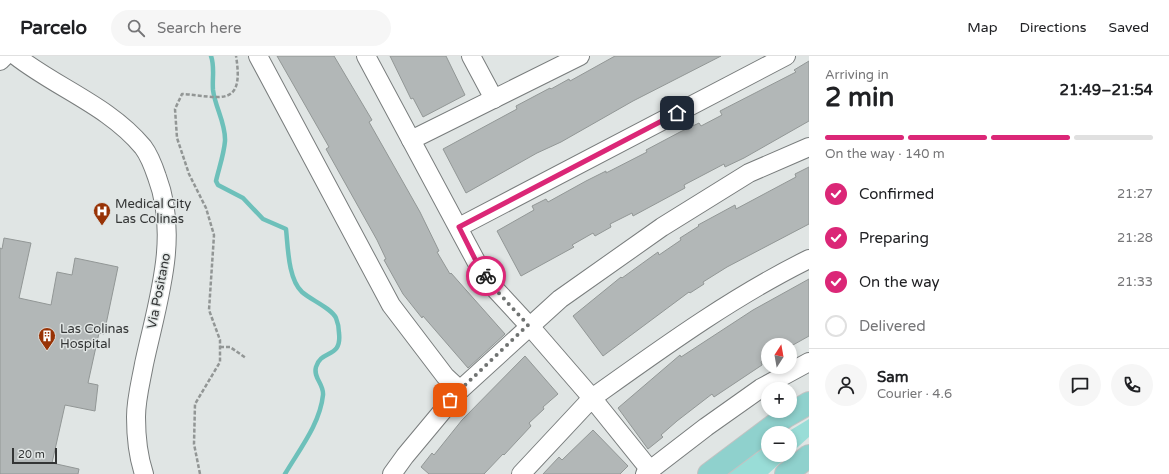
<!DOCTYPE html>
<meta charset="utf-8">
<style>
:root{--surface:#fff;--page:#f6f6f6;--text:#202124;--muted:#757577;--line:#e0e0e0;--accent:#db2777}
body{margin:0;font-family:"Varela Round",sans-serif;background:var(--page);color:var(--text);height:100vh;display:flex;flex-direction:column;font-size:15px;white-space:nowrap}
*{box-sizing:border-box;margin:0}
p{font-size:13px;color:var(--muted)}
.icon{flex:none;width:22px;height:22px;fill:none;stroke:currentColor;stroke-width:2;stroke-linecap:round;stroke-linejoin:round}
.map{position:relative;flex:1;overflow:hidden}
.details{display:flex;flex-direction:column;background:var(--surface);width:360px}
.details>*{flex:none}
.needle{width:26px;rotate:11deg}
.fabs{position:absolute;left:761px;top:282px;display:grid;gap:8px}
.fabs a{display:grid;place-items:center;width:36px;height:36px;border-radius:50%;background:var(--surface);box-shadow:0 2px 6px #0003;font-size:20px}
.scale{position:absolute;left:12px;bottom:10px;width:45px;box-sizing:border-box;padding-left:4px;border:2px solid #333535;border-top:0;font-size:11px;line-height:14px;white-space:nowrap;color:#333535;-webkit-text-stroke:3px #e0e5e4;paint-order:stroke}
.pin{position:absolute;display:grid;place-items:center;width:34px;height:34px;color:#fff;margin:-17px;border-radius:8px;box-shadow:0 2px 6px #0006}
.courier{position:absolute;display:grid;place-items:center;width:40px;height:40px;margin:-20px;border:3px solid #db2777;border-radius:50%;background:#fff;color:#222;box-shadow:0 1px 5px #0007}
.overview em{font-style:normal;font-weight:700}
.overview div{display:flex;flex-direction:column-reverse}
.overview{display:flex;align-items:center;justify-content:space-between;height:68px;padding:0 16px}
h1{font-size:26px;font-weight:700;line-height:30px}
.bar{display:grid;grid-template-columns:repeat(4,1fr);gap:6px 4px;align-content:center;height:48px;padding:0 16px}
.bar i{height:5px;border-radius:3px;background:var(--line)}
.bar .current{background:var(--accent)}
.bar p{grid-column:span 4}
.line{display:flex;align-items:center;gap:10px;padding:0 16px;border-top:1px solid var(--line)}
.line div{flex:1}
.round{display:grid;place-items:center;flex:none;width:42px;height:42px;border-radius:21px;background:var(--page)}
ol{padding:0 16px;list-style:none}
li{display:flex;align-items:center;gap:12px;height:44px}
li p{margin-inline-start:auto}
li .icon{padding:4px;border-radius:50%;background:var(--accent);color:#fff;stroke-width:4}
li:last-child{color:var(--muted)}
li i{width:22px;height:22px;border:2px solid var(--line);border-radius:50%}
header{display:flex;align-items:center;gap:24px;box-sizing:border-box;height:56px;padding:0 20px;background:var(--surface);border-bottom:1px solid var(--line)}
header strong{font-size:19px}
nav{display:flex;gap:22px;margin-inline-start:auto;font-size:14px}
.search{width:280px;height:36px;background:var(--page);display:flex;align-items:center;gap:10px;box-sizing:border-box;padding:0 14px;border-radius:22px;color:var(--muted);font-size:15px}
main{display:flex;flex:1;min-height:0}
.map>svg:first-child{display:block}
.green{fill:#99ddd7}
.lines{fill:none;stroke-linecap:round;stroke-linejoin:round}
.stream{stroke:#6dc0ba;stroke-width:4.5}
.building{fill:#b2b7b7;stroke:#929796}
.minor-casing{stroke:#797d7d;stroke-width:20}
.major-casing{stroke:#c2c2c2;stroke-width:24}
.path{stroke:#929695;stroke-width:2.5;stroke-dasharray:4 2;stroke-linecap:butt}
.minor{stroke:#fff;stroke-width:18}
.major{stroke:#8fd1cd;stroke-width:22}
.done{stroke:#707372;stroke-width:4;stroke-dasharray:0 7.2}
.route{stroke:#db2777;stroke-width:5}
.labels{text-anchor:middle;dominant-baseline:central;stroke-width:3;stroke-linejoin:round;paint-order:stroke}
.poi-label{font-size:13px;fill:#333535;stroke:#e0e5e4;text-anchor:start}
.street-label{font-size:13px;fill:#333535;stroke:#e0e5e4}
</style>
<header>
<strong>Parcelo</strong>
<div class="search"><svg class="icon" aria-label="search" viewBox="0 0 24 24"><circle cx="10" cy="10" r="6"/><path d="M15 15l6 6"/></svg>Search here</div>
<nav><a>Map</a><a>Directions</a><a>Saved</a></nav>
</header>
<main>
<div class="map">
<svg width="809" height="418" viewBox="0 0 809 418">
<rect width="100%" height="100%" fill="#e0e5e4"/>
<g class="green">
<polygon points="809,363 809,381 790,398 790,377 786,377"/>
<polygon points="768,389 768,399 789,399 768,418 727,418"/>
</g>
<g class="lines">
<path class="stream" d="M 211,0 C 215,11 212,22 213,34 C 215,51 226,68 225,85 C 224,98 219,112 216,125 L 218,129 L 243,142 L 263,163 L 286,173 C 288,191 288,223 302,236 C 311,244 331,252 336,262 C 338,267 339,271 339,277 C 342,303 321,293 316,311 C 313,322 324,328 323,339 C 320,368 299,394 285,418"/>
</g>
<g class="building">
<polygon points="277,0 334,0 372,64 369,66 420,156 439,195 437,196 450,218 451,217 505,278 468,312 423,260 422,262 403,238 384,204 386,203 377,184 326,93 329,91"/>
<polygon points="390,0 446,0 465,39 423,61 413,42 411,43"/>
<polygon points="615,0 721,0 633,45 561,86 537,97 466,137 443,93 517,53 516,50 550,32 551,33 569,23 570,25"/>
<polygon points="809,5 809,65 744,102 725,111 724,108 684,129 685,132 633,160 632,157 610,168 611,171 595,180 593,177 572,189 574,191 521,220 497,175 534,154 532,150 546,143 548,146 586,125 606,115 606,117 647,96 646,94 680,76 699,67 701,70 722,59 720,55 796,16 794,14"/>
<polygon points="809,111 809,168 727,211 703,226 704,228 690,237 689,236 603,300 573,260 621,221 622,222 658,196 659,199 681,184 680,182 699,170 698,169 735,149 736,153 796,121 795,118"/>
<polygon points="4,182 31,187 19,242 51,249 57,216 72,219 75,202 118,211 104,278 99,277 88,327 98,329 95,355 65,349 52,407 79,413 78,418 0,418 0,192 2,193"/>
<polygon points="809,223 809,280 793,289 768,289 768,302 761,306 762,309 714,341 712,338 677,365 661,379 663,381 648,393 618,352 680,299 681,301 753,254"/>
<polygon points="525,300 558,338 543,351 544,353 529,367 531,370 504,399 503,398 484,418 429,418 421,411 432,397 434,399 462,364"/>
<polygon points="593,374 628,410 620,418 543,418 559,401 562,404"/>
</g>
<g class="lines">
<defs>
<g id="minor">
<path d="M 16,0 C 57,32 109,50 143,91 C 149,99 154,112 157,121 C 180,182 157,247 144,308 C 141,325 136,343 136,361 C 136,381 138,400 144,418"/>
<polyline points="258,0 391,249 445,320 460,334"/>
<path d="M 366,0 L 477,207 L 496,234 L 534,275 L 592,342 C 662,292 732,241 809,203"/>
<polyline points="471,0 494,43"/>
<polyline points="0,5 5,0"/>
<polyline points="411,84 580,0"/>
<polyline points="459,171 786,0"/>
<polyline points="392,418 405,400 460,334 560,243 662,171 749,117 809,91"/>
<polyline points="521,418 592,342 650,414"/>
<polyline points="645,418 706,371 761,332 809,306"/>
</g>
<g id="major">
<polyline points="709,418 785,361 809,347"/>
<polyline points="786,418 809,400"/>
</g>
</defs>
<use href="#minor" class="minor-casing"/>
<use href="#major" class="major-casing"/>
<g class="path">
<polyline points="220,291 230,291 246,302"/>
<path d="M 200,418 L 194,388 L 195,348 L 220,306 L 220,284 L 209,254 L 214,179 L 206,152 L 189,118 L 177,82 L 175,53 L 182,38 C 218,40 245,54 236,0"/>
</g>
<use href="#minor" class="minor"/>
<use href="#major" class="major"/>
</g>
<g class="lines">
<polyline class="done" points="450,344 460,334 528,269 496,234 486,220"/>
<polyline class="route" points="486,220 477,207 459,171 677,57"/>
</g>
<defs>
<symbol id="hospital-pin" viewBox="-11 -11 22 30"><path d="M0 17L-7.5 6A9.5 9.5 0 1 1 7.5 6Z" fill="#983306" stroke="#e0e5e4"/><path d="M-5-5h3v3.5h4V-5h3V5h-3V1.5h-4V5h-3Z" fill="#fff"/></symbol>
<symbol id="building-pin" viewBox="-11 -11 22 30"><path d="M0 17L-7.5 6A9.5 9.5 0 1 1 7.5 6Z" fill="#983306" stroke="#e0e5e4"/><path d="M-4-6H4V6H1V3H-1V6H-4ZM-2.5-4.3h1.7v1.8h-1.7ZM.8-4.3h1.7v1.8H.8ZM-2.5-1h1.7V.8h-1.7ZM.8-1h1.7V.8H.8Z" fill="#fff"/></symbol>
</defs>
<g fill-rule="evenodd">
<use href="#hospital-pin" x="92" y="145" width="20" height="27"/>
<use href="#building-pin" x="37" y="270" width="20" height="27"/>
</g>
<g class="labels">
<g class="poi-label">
<text x="115" y="148">Medical City<tspan x="115" dy="15">Las Colinas</tspan></text>
<text x="60" y="273">Las Colinas<tspan x="60" dy="15">Hospital</tspan></text>
</g>
<g class="street-label">
<text transform="translate(159 235) rotate(-79)">Via Positano</text>
</g>
</g>
</svg>
<div class="fabs">
<a><svg class="needle" viewBox="-14 -14 28 28"><path d="M0-13l5 13h-10z" fill="#e53935"/><path d="M0 13l5-13h-10z" fill="#757577"/></svg></a>
<a>+</a>
<a>−</a>
</div>
<div class="scale">20 m</div>
<div class="pin" style="left:450px;top:344px;background:#ea580c"><svg class="icon" aria-label="bag" viewBox="0 0 24 24"><path d="M5 8h14l-1 12H6zM9 8a3 3 0 0 1 6 0"/></svg></div>
<div class="pin" style="left:677px;top:57px;background:#1f2937"><svg class="icon" aria-label="home" viewBox="0 0 24 24"><path d="M3 11l9-7 9 7M6 9v11h12V9"/></svg></div>
<div class="courier" style="left:486px;top:220px"><svg class="icon" aria-label="bike" viewBox="0 0 24 24"><circle cx="6" cy="16" r="4"/><circle cx="18" cy="16" r="4"/><path d="M6 16l4-8h5l3 8M10 8l3 8H6M13 5h3"/></svg></div>
</div>
<section class="details">
<div class="overview"><div><h1>2 min</h1><p>Arriving in</p></div><em>21:49–21:54</em></div>
<div class="bar"><i class="current"></i><i class="current"></i><i class="current"></i><i></i><p>On the way · 140 m</p></div>
<ol>
<li><svg class="icon" aria-label="check" viewBox="0 0 24 24"><path d="M5 12l5 5 9-10"/></svg>Confirmed<p>21:27</p></li>
<li><svg class="icon" aria-label="check" viewBox="0 0 24 24"><path d="M5 12l5 5 9-10"/></svg>Preparing<p>21:28</p></li>
<li><svg class="icon" aria-label="check" viewBox="0 0 24 24"><path d="M5 12l5 5 9-10"/></svg>On the way<p>21:33</p></li>
<li><i></i>Delivered</li>
</ol>
<div class="line" style="height:72px"><a class="round"><svg class="icon" aria-label="person" viewBox="0 0 24 24"><circle cx="12" cy="8" r="4"/><path d="M4 21q1-7 8-7t8 7"/></svg></a><div><b>Sam</b><p>Courier · 4.6</p></div><a class="round"><svg class="icon" aria-label="chat" viewBox="0 0 24 24"><path d="M4 5h16v11H9l-5 4z"/></svg></a><a class="round"><svg class="icon" aria-label="phone" viewBox="0 0 24 24"><path d="M5 4h4l2 5-3 2q2 4 5 5l2-3 5 2v4C11 20 4 13 5 4z"/></svg></a></div>
</section>
</main>
